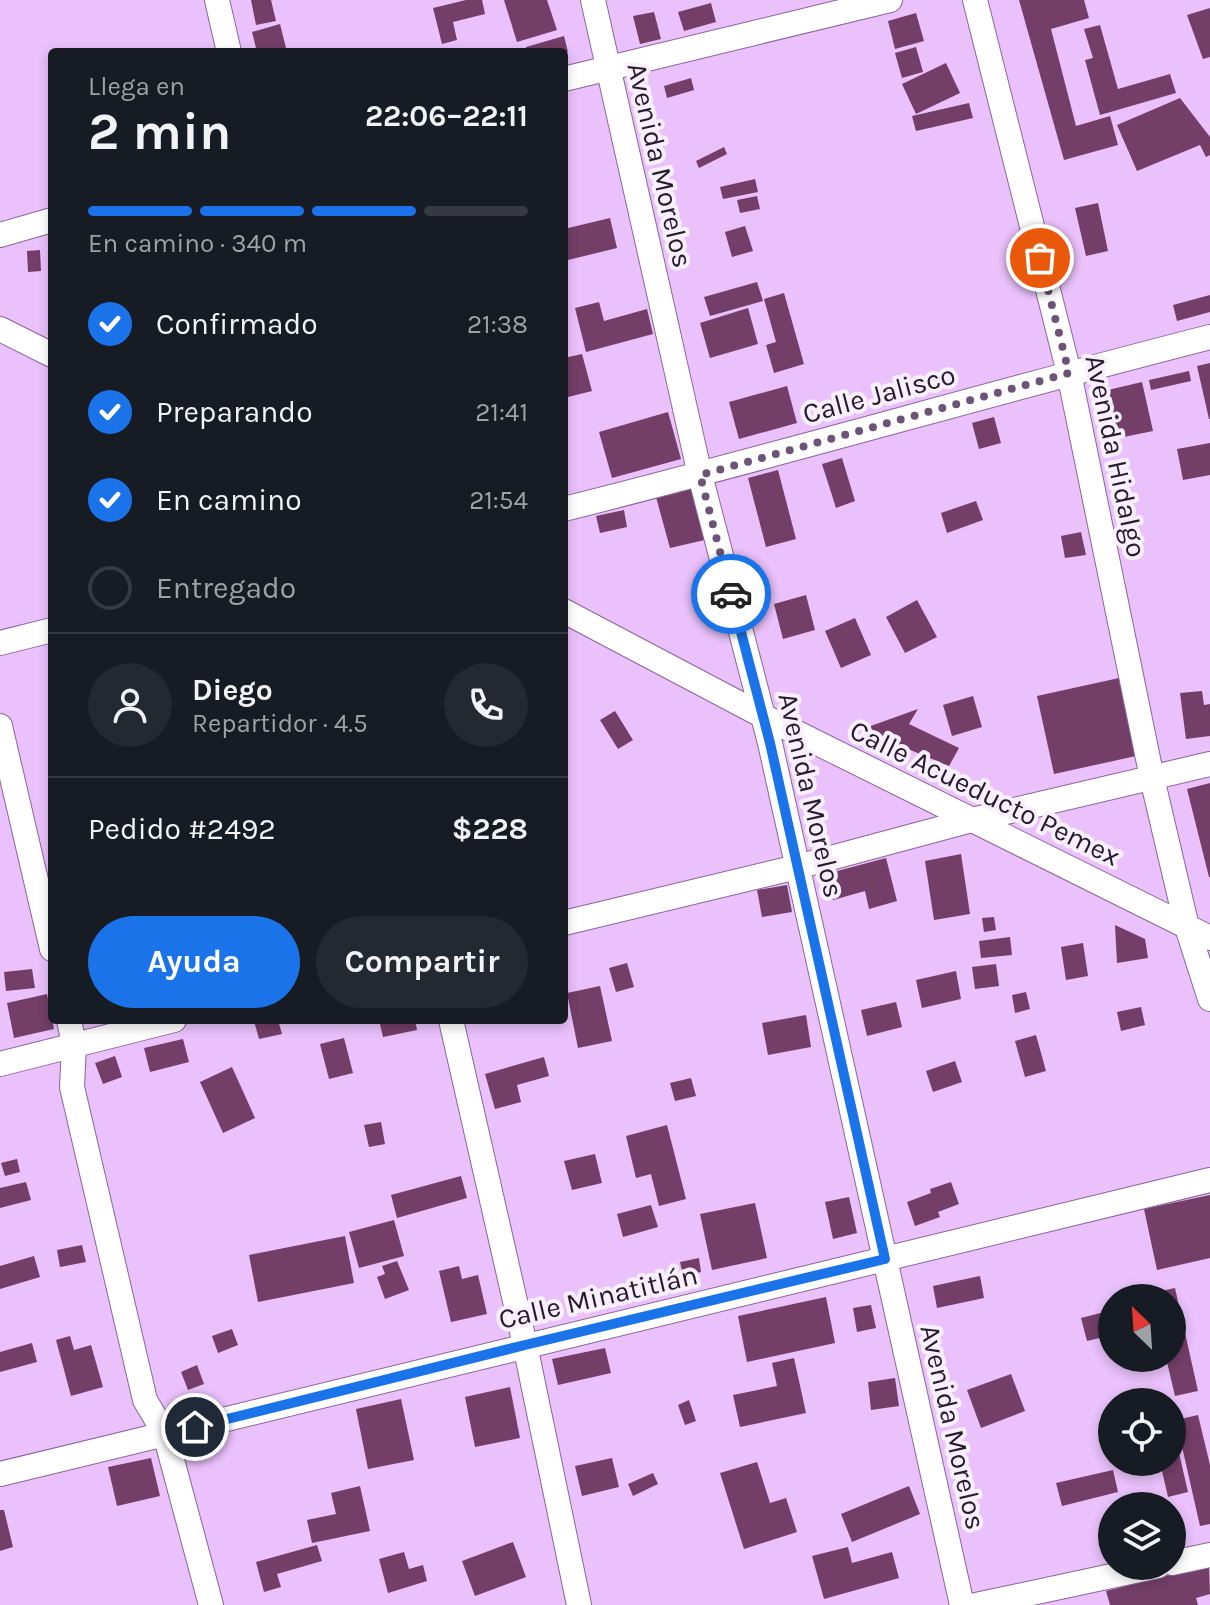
<!DOCTYPE html>
<html lang="es">
<meta charset="utf-8">
<style>
:root{--surface:#171b24;--page:#242831;--text:#f1f3f6;--muted:#9ea1a6;--line:#363941;--accent:#1a73e8}
body{margin:0;font-family:Karla,sans-serif;background:var(--page);color:var(--text);height:100vh;display:flex;flex-direction:column;font-size:30px;white-space:nowrap}
*{box-sizing:border-box;margin:0}
p{font-size:26px;color:var(--muted)}
.icon{flex:none;width:44px;height:44px;fill:none;stroke:currentColor;stroke-width:2;stroke-linecap:round;stroke-linejoin:round}
.map{position:relative;flex:1;overflow:hidden}
.panel{position:absolute;left:48px;top:48px;width:520px;height:976px;display:flex;flex-direction:column;background:var(--surface);border-radius:8px;box-shadow:0 4px 12px #0003}
.panel>*{flex:none}
.needle{width:52px;rotate:335deg}
.buttons{position:absolute;left:1098px;top:1284px;display:grid;gap:16px}
.buttons a{display:grid;place-items:center;width:88px;height:88px;border-radius:50%;background:var(--surface);box-shadow:0 4px 12px #0003;font-size:40px}
.pin{position:absolute;display:grid;place-items:center;width:68px;height:68px;color:#fff;margin:-34px;border:4px solid #fff;border-radius:50%;box-shadow:0 2px 8px #0007}
.courier{position:absolute;display:grid;place-items:center;width:80px;height:80px;margin:-40px;border:6px solid #1a73e8;border-radius:50%;background:#fff;color:#222;box-shadow:0 2px 10px #0007}
.headline em{font-style:normal;font-weight:700}
.headline div{display:flex;flex-direction:column-reverse}
.headline{display:flex;align-items:center;justify-content:space-between;height:136px;padding:0 40px}
h1{font-size:52px;font-weight:700;line-height:60px}
.bar{display:grid;grid-template-columns:repeat(4,1fr);gap:12px 8px;align-content:center;height:96px;padding:0 40px}
.bar i{height:10px;border-radius:6px;background:var(--line)}
.bar .on{background:var(--accent)}
.bar p{grid-column:span 4}
.line{display:flex;align-items:center;gap:20px;padding:0 40px;border-top:2px solid var(--line)}
.line div{flex:1}
.round{display:grid;place-items:center;flex:none;width:84px;height:84px;border-radius:42px;background:var(--page)}
ol{padding:0 40px;list-style:none}
li{display:flex;align-items:center;gap:24px;height:88px}
li p{margin-inline-start:auto}
li .icon{padding:8px;border-radius:50%;background:var(--accent);color:#fff;stroke-width:4}
li:last-child{color:var(--muted)}
li i{width:44px;height:44px;border:4px solid var(--line);border-radius:50%}
.cta{display:flex;gap:16px;margin-top:auto;padding:16px 40px}
.cta a{flex:1;height:92px;border-radius:48px;background:var(--accent);color:#fff;font-size:32px;font-weight:700;line-height:92px;text-align:center}
.cta a+a{background:var(--page);color:var(--text)}
.map>svg:first-child{display:block}
.building{fill:#733e68}
.lines{fill:none;stroke-linecap:round;stroke-linejoin:round}
.minor-casing{stroke:#8a659a;stroke-width:26}
.minor{stroke:#fff;stroke-width:24}
.done{stroke:#6c5476;stroke-width:8;stroke-dasharray:0 14.4}
.route{stroke:#1a73e8;stroke-width:10}
.labels{text-anchor:middle;dominant-baseline:central;stroke-width:8;stroke-linejoin:round;paint-order:stroke}
.street-label{font-size:28px;fill:#28192e;stroke:#f8f0fc}
</style>
<div class="map">
<svg width="1210" height="1605" viewBox="0 0 1210 1605">
<rect width="100%" height="100%" fill="#eac1fb"/>
<g class="building">
<polygon points="251,0 271,0 276,21 256,25"/>
<polygon points="466,0 482,0 485,14 453,22 457,40 442,44 433,8"/>
<polygon points="504,0 547,0 557,30 517,42"/>
<polygon points="1019,0 1084,0 1089,18 1051,29 1076,126 1110,116 1118,145 1064,160"/>
<polygon points="711,3 716,22 684,31 678,12"/>
<polygon points="1210,8 1210,57 1203,59 1187,15"/>
<polygon points="654,12 661,39 640,44 633,16"/>
<polygon points="916,13 924,41 895,49 888,21"/>
<polygon points="280,24 287,52 257,52 252,32"/>
<polygon points="1100,25 1118,89 1170,74 1176,93 1100,115 1085,60 1093,58 1084,29"/>
<polygon points="564,36 568,52 527,52 526,47"/>
<polygon points="916,47 923,72 902,78 895,53"/>
<polygon points="946,63 960,93 916,114 902,84"/>
<polygon points="691,78 694,90 667,98 664,86"/>
<polygon points="1180,98 1210,137 1210,155 1206,157 1200,145 1137,171 1117,125"/>
<polygon points="969,103 973,118 916,131 912,116"/>
<polygon points="724,147 727,154 699,168 696,161"/>
<polygon points="755,179 758,192 723,199 720,187"/>
<polygon points="757,196 760,209 740,213 737,200"/>
<polygon points="1098,203 1108,251 1086,256 1075,208"/>
<polygon points="610,218 617,248 564,261 564,229"/>
<polygon points="745,226 753,251 732,257 725,232"/>
<polygon points="40,250 41,271 28,272 27,251"/>
<polygon points="757,282 763,301 710,316 704,297"/>
<polygon points="784,293 804,364 774,373 766,345 776,342 764,299"/>
<polygon points="1210,295 1210,312 1177,321 1173,305"/>
<polygon points="599,302 604,321 647,309 653,334 586,352 575,308"/>
<polygon points="748,308 758,344 710,358 700,323"/>
<polygon points="582,354 592,391 564,398 564,358"/>
<polygon points="1210,363 1210,419 1209,419 1197,366"/>
<polygon points="1189,371 1191,381 1151,390 1149,380"/>
<polygon points="1142,382 1153,431 1119,438 1108,390"/>
<polygon points="787,386 797,423 739,439 729,402"/>
<polygon points="668,412 681,459 612,478 599,432"/>
<polygon points="994,417 1001,443 979,449 972,423"/>
<polygon points="1210,443 1210,475 1183,480 1177,449"/>
<polygon points="842,458 855,501 836,508 822,464"/>
<polygon points="778,470 796,539 766,547 748,478"/>
<polygon points="696,488 709,539 670,548 656,497"/>
<polygon points="976,501 983,520 947,533 941,513"/>
<polygon points="624,510 627,527 600,533 596,516"/>
<polygon points="1081,532 1086,555 1065,558 1061,536"/>
<polygon points="806,595 815,630 783,639 774,604"/>
<polygon points="917,600 937,637 905,653 886,617"/>
<polygon points="855,618 871,655 841,668 825,631"/>
<polygon points="1119,678 1136,756 1054,774 1037,696"/>
<polygon points="1202,691 1204,705 1210,704 1210,736 1186,739 1180,693"/>
<polygon points="973,696 982,727 952,736 943,705"/>
<polygon points="918,709 909,724 959,748 949,766 896,744 868,727"/>
<polygon points="615,711 633,740 618,749 600,720"/>
<polygon points="1210,783 1210,877 1209,877 1187,789"/>
<polygon points="961,854 970,914 934,920 925,861"/>
<polygon points="886,858 897,901 869,909 865,891 833,900 826,874"/>
<polygon points="787,885 792,912 762,917 757,890"/>
<polygon points="994,917 996,930 984,932 982,918"/>
<polygon points="1115,925 1145,939 1148,958 1117,963"/>
<polygon points="1010,937 1012,955 981,958 979,941"/>
<polygon points="1083,943 1088,976 1066,980 1061,947"/>
<polygon points="627,963 634,987 616,992 609,968"/>
<polygon points="996,964 999,986 975,989 972,967"/>
<polygon points="32,969 35,988 6,991 4,972"/>
<polygon points="956,971 961,999 922,1008 916,980"/>
<polygon points="600,986 612,1041 578,1048 567,993"/>
<polygon points="1026,992 1030,1009 1015,1013 1012,995"/>
<polygon points="47,994 54,1029 14,1038 7,1003"/>
<polygon points="896,1002 902,1027 867,1036 861,1010"/>
<polygon points="1141,1007 1145,1025 1121,1031 1117,1012"/>
<polygon points="806,1015 811,1047 768,1055 762,1023"/>
<polygon points="258,1020 278,1020 282,1034 259,1039 254,1021"/>
<polygon points="379,1020 415,1020 417,1030 383,1037"/>
<polygon points="1036,1035 1046,1071 1025,1077 1015,1041"/>
<polygon points="344,1038 353,1073 329,1079 320,1044"/>
<polygon points="183,1039 189,1062 150,1072 144,1048"/>
<polygon points="115,1056 122,1077 103,1084 95,1063"/>
<polygon points="544,1057 549,1076 517,1085 521,1102 495,1109 485,1074"/>
<polygon points="955,1061 962,1082 933,1092 926,1071"/>
<polygon points="232,1067 255,1118 223,1133 200,1082"/>
<polygon points="691,1078 696,1096 675,1101 670,1083"/>
<polygon points="381,1122 385,1144 369,1147 364,1125"/>
<polygon points="667,1125 686,1199 659,1206 651,1174 636,1178 626,1136"/>
<polygon points="595,1154 602,1183 572,1190 564,1161"/>
<polygon points="17,1159 20,1172 5,1176 1,1163"/>
<polygon points="461,1176 467,1198 397,1218 391,1195"/>
<polygon points="26,1182 31,1200 0,1208 0,1188"/>
<polygon points="951,1182 959,1204 938,1212 940,1217 915,1226 907,1202 931,1193 930,1189"/>
<polygon points="1210,1195 1210,1258 1157,1270 1144,1209"/>
<polygon points="849,1197 857,1233 833,1239 825,1202"/>
<polygon points="755,1203 767,1258 712,1270 700,1214"/>
<polygon points="651,1205 658,1227 623,1237 617,1214"/>
<polygon points="394,1220 404,1256 359,1268 349,1232"/>
<polygon points="345,1236 354,1283 258,1302 249,1255"/>
<polygon points="82,1245 86,1262 60,1267 57,1250"/>
<polygon points="34,1256 40,1277 0,1289 0,1266"/>
<polygon points="699,1258 701,1272 683,1276 680,1262"/>
<polygon points="397,1261 409,1290 385,1299 377,1277 385,1274 382,1266"/>
<polygon points="459,1266 462,1279 478,1275 487,1314 451,1322 439,1271"/>
<polygon points="980,1276 984,1298 937,1308 933,1286"/>
<polygon points="1175,1288 1198,1391 1175,1396 1166,1358 1172,1358 1172,1298 1153,1298 1152,1293"/>
<polygon points="826,1297 835,1343 747,1362 738,1316"/>
<polygon points="871,1305 876,1328 857,1332 853,1308"/>
<polygon points="1112,1310 1112,1335 1087,1341 1081,1318"/>
<polygon points="232,1329 238,1345 218,1353 212,1336"/>
<polygon points="70,1336 74,1350 91,1345 103,1387 71,1396 56,1340"/>
<polygon points="32,1343 37,1362 0,1372 0,1352"/>
<polygon points="605,1348 611,1373 558,1385 552,1359"/>
<polygon points="794,1358 806,1413 740,1427 733,1395 777,1386 772,1363"/>
<polygon points="197,1365 204,1384 188,1390 181,1372"/>
<polygon points="1011,1374 1025,1411 981,1428 967,1390"/>
<polygon points="895,1378 899,1406 871,1410 868,1382"/>
<polygon points="510,1387 520,1438 475,1447 465,1397"/>
<polygon points="401,1399 414,1460 368,1469 356,1409"/>
<polygon points="689,1400 696,1421 685,1425 678,1405"/>
<polygon points="1198,1415 1210,1465 1210,1524 1200,1526 1176,1420"/>
<polygon points="1176,1440 1188,1492 1168,1497 1160,1462 1172,1462 1172,1441"/>
<polygon points="151,1458 160,1496 117,1506 108,1467"/>
<polygon points="612,1458 619,1487 582,1496 575,1466"/>
<polygon points="757,1462 770,1503 786,1498 797,1532 744,1549 720,1473"/>
<polygon points="1113,1470 1118,1492 1062,1506 1056,1483"/>
<polygon points="653,1473 658,1484 633,1496 628,1484"/>
<polygon points="360,1486 370,1531 312,1543 307,1520 336,1514 331,1493"/>
<polygon points="909,1486 920,1514 852,1542 841,1514"/>
<polygon points="0,1510 4,1510 13,1547 0,1551"/>
<polygon points="513,1542 526,1577 475,1596 462,1561"/>
<polygon points="317,1545 322,1561 277,1574 281,1587 264,1592 256,1562"/>
<polygon points="848,1547 852,1563 892,1552 899,1578 824,1599 812,1556"/>
<polygon points="404,1552 409,1569 423,1565 427,1581 388,1593 379,1559"/>
<polygon points="1209,1565 1210,1594 1196,1598 1198,1605 1110,1605 1106,1591"/>
</g>
<g class="lines">
<defs>
<g id="minor">
<polyline points="217,0 229,52"/>
<polyline points="593,0 700,475 770,743 962,1605"/>
<polyline points="975,0 1069,373 1152,778 1187,927 1210,999"/>
<polyline points="564,79 890,0"/>
<polyline points="0,235 52,220"/>
<polyline points="0,329 52,355"/>
<path d="M 564,509 C 780,455 994,392 1210,337"/>
<polyline points="564,611 763,716 1210,938"/>
<polyline points="0,643 52,630"/>
<polyline points="0,726 52,949"/>
<polyline points="564,923 797,867 972,820 1210,764"/>
<polyline points="69,1020 74,1045 72,1087 145,1400 165,1434 211,1605"/>
<polyline points="451,1020 525,1345 579,1605"/>
<polyline points="0,1064 174,1020"/>
<polyline points="0,1474 1210,1180"/>
<polyline points="1172,1563 1210,1555"/>
<polyline points="976,1605 1158,1566"/>
</g>
</defs>
<use href="#minor" class="minor-casing"/>
<use href="#minor" class="minor"/>
</g>
<g class="lines">
<polyline class="done" points="731,594 700,475 1069,373 1040,258"/>
<polyline class="route" points="195,1427 525,1345 885,1259 770,743 731,594"/>
</g>
<g class="labels">
<g class="street-label">
<text transform="translate(660 165) rotate(77)">Avenida Morelos</text>
<text transform="translate(879 394) rotate(-15)">Calle Jalisco</text>
<text transform="translate(1116 456) rotate(78)">Avenida Hidalgo</text>
<text transform="translate(985 793) rotate(26)">Calle Acueducto Pemex</text>
<text transform="translate(811 795) rotate(77)">Avenida Morelos</text>
<text transform="translate(598 1297) rotate(-13)">Calle Minatitlán</text>
<text transform="translate(953 1427) rotate(77)">Avenida Morelos</text>
</g>
</g>
</svg>
<div class="buttons">
<a><svg class="needle" viewBox="-14 -14 28 28"><path d="M0-13l5 13h-10z" fill="#e53935"/><path d="M0 13l5-13h-10z" fill="#9ea1a6"/></svg></a>
<a><svg class="icon" aria-label="locate" viewBox="0 0 24 24"><circle cx="12" cy="12" r="6"/><path d="M12 2v4M12 18v4M2 12h4M18 12h4"/></svg></a>
<a><svg class="icon" aria-label="layers" viewBox="0 0 24 24"><path d="M12 4l9 5-9 5-9-5zM3 14l9 5 9-5"/></svg></a>
</div>
<div class="pin" style="left:1040px;top:258px;background:#ea580c"><svg class="icon" aria-label="bag" viewBox="0 0 24 24"><path d="M5 8h14l-1 12H6zM9 8a3 3 0 0 1 6 0"/></svg></div>
<div class="pin" style="left:195px;top:1427px;background:#1f2937"><svg class="icon" aria-label="home" viewBox="0 0 24 24"><path d="M3 11l9-7 9 7M6 9v11h12V9"/></svg></div>
<div class="courier" style="left:731px;top:594px"><svg class="icon" aria-label="car" viewBox="0 0 24 24"><path d="M5 17H2v-5l4-1 3-4h7l3 4 3 1v5h-3M9 17h6M6 11h13"/><circle cx="7" cy="17" r="2"/><circle cx="17" cy="17" r="2"/></svg></div>
<section class="panel">
<div class="headline"><div><h1>2 min</h1><p>Llega en</p></div><em>22:06–22:11</em></div>
<div class="bar"><i class="on"></i><i class="on"></i><i class="on"></i><i></i><p>En camino · 340 m</p></div>
<ol>
<li><svg class="icon" aria-label="check" viewBox="0 0 24 24"><path d="M5 12l5 5 9-10"/></svg>Confirmado<p>21:38</p></li>
<li><svg class="icon" aria-label="check" viewBox="0 0 24 24"><path d="M5 12l5 5 9-10"/></svg>Preparando<p>21:41</p></li>
<li><svg class="icon" aria-label="check" viewBox="0 0 24 24"><path d="M5 12l5 5 9-10"/></svg>En camino<p>21:54</p></li>
<li><i></i>Entregado</li>
</ol>
<div class="line" style="height:144px"><a class="round"><svg class="icon" aria-label="person" viewBox="0 0 24 24"><circle cx="12" cy="8" r="4"/><path d="M4 21q1-7 8-7t8 7"/></svg></a><div><b>Diego</b><p>Repartidor · 4.5</p></div><a class="round"><svg class="icon" aria-label="phone" viewBox="0 0 24 24"><path d="M5 4h4l2 5-3 2q2 4 5 5l2-3 5 2v4C11 20 4 13 5 4z"/></svg></a></div>
<div class="line" style="height:104px"><div>Pedido #2492</div><b>$228</b></div>
<div class="cta"><a>Ayuda</a><a>Compartir</a></div>
</section>
</div>
